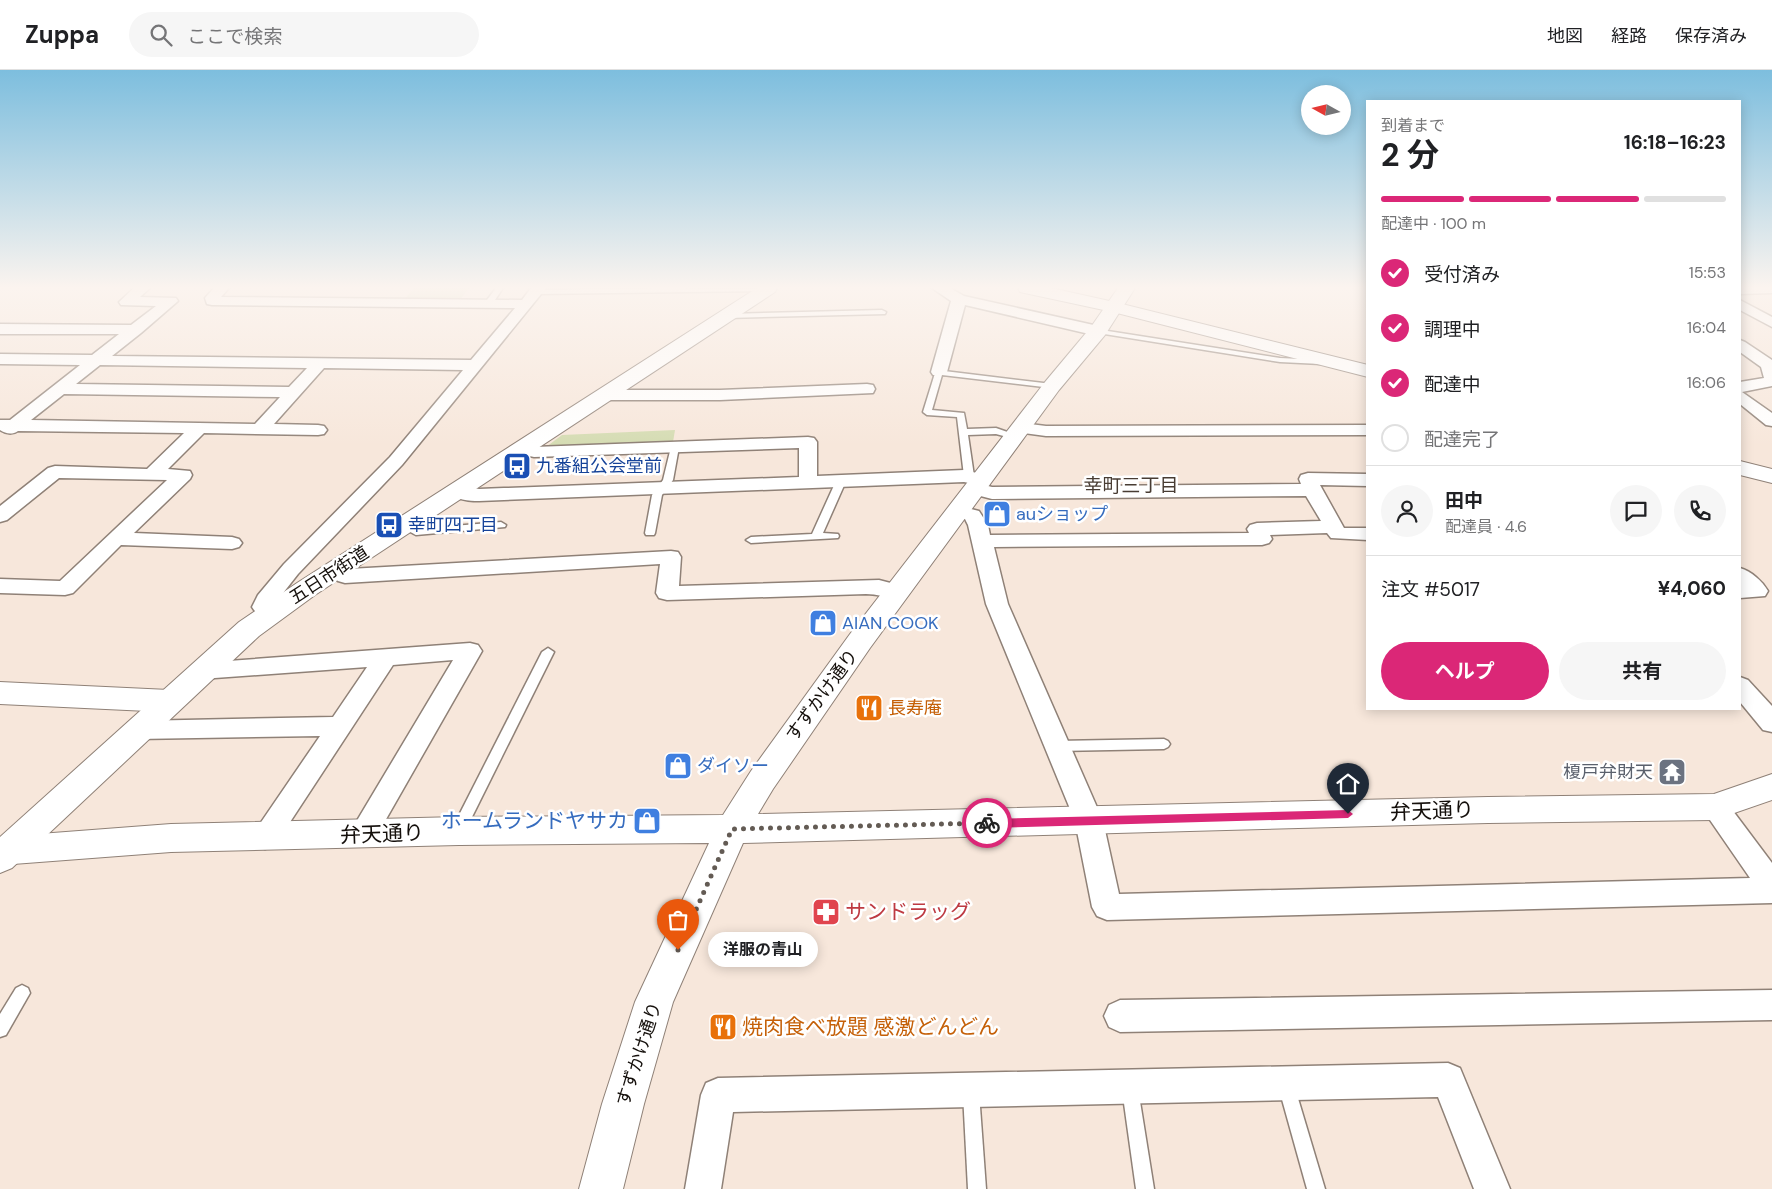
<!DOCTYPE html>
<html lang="ja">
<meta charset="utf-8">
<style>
:root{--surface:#fff;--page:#f6f6f6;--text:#202124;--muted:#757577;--line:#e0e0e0;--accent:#db2777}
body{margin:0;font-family:"DM Sans","Noto Sans JP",sans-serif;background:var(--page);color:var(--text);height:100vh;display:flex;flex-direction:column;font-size:19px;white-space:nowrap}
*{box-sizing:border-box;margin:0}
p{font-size:16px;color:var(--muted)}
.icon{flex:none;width:28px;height:28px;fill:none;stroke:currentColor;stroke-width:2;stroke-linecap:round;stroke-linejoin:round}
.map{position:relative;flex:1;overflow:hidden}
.side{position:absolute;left:1366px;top:30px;width:375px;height:610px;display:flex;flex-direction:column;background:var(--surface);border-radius:0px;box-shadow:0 2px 12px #0003}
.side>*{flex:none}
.needle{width:32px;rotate:278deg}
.buttons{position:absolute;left:1301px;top:15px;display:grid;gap:10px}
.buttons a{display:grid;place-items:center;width:50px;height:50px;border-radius:50%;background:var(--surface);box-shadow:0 2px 12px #0003;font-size:25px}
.pin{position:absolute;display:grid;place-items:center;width:42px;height:42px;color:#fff;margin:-51px -21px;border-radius:50% 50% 50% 0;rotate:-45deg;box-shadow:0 0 5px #0007}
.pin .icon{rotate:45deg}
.courier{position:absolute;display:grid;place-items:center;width:50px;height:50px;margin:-25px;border:4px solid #db2777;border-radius:50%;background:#fff;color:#222;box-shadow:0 1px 6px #0007}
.bubble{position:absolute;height:35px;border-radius:18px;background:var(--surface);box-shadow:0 2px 12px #0003;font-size:16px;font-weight:700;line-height:35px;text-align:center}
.overview em{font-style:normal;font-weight:700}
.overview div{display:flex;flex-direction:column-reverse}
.overview{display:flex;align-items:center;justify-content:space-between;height:85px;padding:0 15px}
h1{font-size:32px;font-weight:700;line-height:38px}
.bar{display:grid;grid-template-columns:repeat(4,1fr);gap:8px 5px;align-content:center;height:60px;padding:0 15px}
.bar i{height:6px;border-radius:4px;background:var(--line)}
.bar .selected{background:var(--accent)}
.bar p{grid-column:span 4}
.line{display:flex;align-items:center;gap:12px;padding:0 15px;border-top:1px solid var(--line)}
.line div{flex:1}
.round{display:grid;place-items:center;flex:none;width:52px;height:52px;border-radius:26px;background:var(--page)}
ol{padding:0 15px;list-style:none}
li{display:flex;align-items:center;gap:15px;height:55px}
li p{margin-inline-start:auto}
li .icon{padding:5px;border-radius:50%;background:var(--accent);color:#fff;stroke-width:4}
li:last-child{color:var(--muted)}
li i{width:28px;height:28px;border:2px solid var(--line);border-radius:50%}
.button{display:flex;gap:10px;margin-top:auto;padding:10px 15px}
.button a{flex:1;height:58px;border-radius:30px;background:var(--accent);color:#fff;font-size:20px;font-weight:700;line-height:58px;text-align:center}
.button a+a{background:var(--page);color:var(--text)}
header{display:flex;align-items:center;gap:30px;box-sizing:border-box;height:70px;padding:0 25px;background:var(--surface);border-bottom:1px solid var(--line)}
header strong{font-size:24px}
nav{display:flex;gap:28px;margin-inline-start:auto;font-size:18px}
.search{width:350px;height:45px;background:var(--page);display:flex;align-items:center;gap:12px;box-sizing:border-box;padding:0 18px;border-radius:28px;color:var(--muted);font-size:19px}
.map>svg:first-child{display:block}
.green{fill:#d5dcb3}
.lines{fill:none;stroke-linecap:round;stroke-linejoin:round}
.lane-casing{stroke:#8f8177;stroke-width:3}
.street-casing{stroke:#8f8177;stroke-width:3}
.secondary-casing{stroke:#8f8177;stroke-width:2}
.primary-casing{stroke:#8f8177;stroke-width:2}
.lane{fill:#fff;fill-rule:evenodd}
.street{fill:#fff;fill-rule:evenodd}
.secondary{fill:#fff;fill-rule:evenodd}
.primary{fill:#fff;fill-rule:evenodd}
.route{fill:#db2777}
.done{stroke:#635b54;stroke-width:5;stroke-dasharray:0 9}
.labels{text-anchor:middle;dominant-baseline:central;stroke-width:5;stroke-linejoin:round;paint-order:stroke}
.transit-label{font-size:18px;fill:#164399;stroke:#fff;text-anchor:start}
.shop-label{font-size:18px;fill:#366cbe;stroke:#fff;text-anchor:start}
.street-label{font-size:18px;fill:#140f0b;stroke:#fff}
.food-label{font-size:18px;fill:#c56008;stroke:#fff;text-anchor:start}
.worship-label{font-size:18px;fill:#5b616d;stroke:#fff;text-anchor:end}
.neighbourhood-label{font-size:19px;fill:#483c33;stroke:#fff}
.near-street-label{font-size:21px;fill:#140f0b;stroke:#fff}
.near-shop-label{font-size:21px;fill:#366cbe;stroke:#fff;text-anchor:end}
.near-health-label{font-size:21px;fill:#be3a42;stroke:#fff;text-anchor:start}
.near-food-label{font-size:21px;fill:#c56008;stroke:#fff;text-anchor:start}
</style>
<header>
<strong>Zuppa</strong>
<div class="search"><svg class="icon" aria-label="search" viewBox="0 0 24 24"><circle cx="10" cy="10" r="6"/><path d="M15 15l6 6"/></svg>ここで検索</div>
<nav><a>地図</a><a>経路</a><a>保存済み</a></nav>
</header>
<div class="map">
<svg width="1772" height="1119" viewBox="0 0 1772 1119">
<rect width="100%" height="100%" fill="#f7e7db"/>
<g class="green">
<polygon points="414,218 469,218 459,231 403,231"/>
<polygon points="675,360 673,372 546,377 562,365"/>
</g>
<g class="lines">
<defs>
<g id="lane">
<polygon points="496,218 503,218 491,236 485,236 484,234"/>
<polygon points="666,218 772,219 768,221 536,224 532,222 536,220"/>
<polygon points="882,240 886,242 885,244 727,248 723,246 727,244"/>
<polygon points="1095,259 1280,288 1321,290 1325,292 1321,294 1280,292 1098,263 1095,263"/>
<polygon points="936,300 1052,314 1056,316 1052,318 942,305 932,340 964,343 967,359 996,358 1019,366 1015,369 996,364 968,365 974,406 969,409 964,406 957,347 927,345 923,342"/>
<polygon points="675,374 679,377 673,410 662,425 655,463 654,465 646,465 645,463 652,425 663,410 671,377"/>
<polygon points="841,408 846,411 823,463 838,464 839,466 838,468 751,473 746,470 751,467 812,464 836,411"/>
<polygon points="501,452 506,455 505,457 416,465 399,456 404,453 417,459"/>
<polygon points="548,578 554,582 464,763 459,765 454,763 452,759 454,755 542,582"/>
<polygon points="1164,669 1168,671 1170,674 1168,677 1164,679 1057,681 1053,679 1051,676 1053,673 1057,671"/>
<polygon points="22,915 28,918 30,923 6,965 0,967 0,944 16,918"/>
<polygon points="1286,1007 1292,1009 1294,1015 1325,1119 1307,1119 1278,1015 1280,1009"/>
<polygon points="1130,1011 1136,1013 1138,1019 1154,1119 1136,1119 1122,1019 1124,1013"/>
<polygon points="971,1015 977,1017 979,1023 986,1119 968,1119 963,1023 965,1017"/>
</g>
<g id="street">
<path d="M 134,218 L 150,218 L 140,227 L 176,228 L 178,231 L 141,263 L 112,286 L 471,290 L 515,238 L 212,235 L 207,234 L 205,228 L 214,218 L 229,218 L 221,227 L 522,230 L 531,218 L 546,218 L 402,395 L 298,504 L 276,532 L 275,535 L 282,543 L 279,548 C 267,551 258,547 252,537 L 258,525 L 284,494 L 390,387 L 463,300 L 324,298 L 274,354 L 318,355 L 324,356 L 327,360 L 324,364 L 318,365 L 204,363 L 168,399 L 190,401 L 192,405 L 190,409 L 134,463 L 232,467 L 239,469 L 242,473 L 239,477 L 232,479 L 121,475 L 73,523 L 65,525 L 0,523 L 0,509 L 60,511 L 167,410 L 59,408 L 7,450 L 0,452 L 0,436 L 48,398 L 55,396 L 147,399 L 184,363 L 18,361 C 12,365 6,364 0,360 L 0,350 L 10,350 L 80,295 L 0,294 L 0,284 L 92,285 L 119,264 L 0,264 L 0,254 L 131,255 L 156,236 L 121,235 L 119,232 ZM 100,295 L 307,298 L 289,317 L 76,314 ZM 64,324 L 280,327 L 255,354 L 31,350 Z"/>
<polygon points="932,218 950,218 964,226 1098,256 1103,258 1106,261 1103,264 1098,266 965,235 947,302 945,305 933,305 931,302 951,231"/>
<polygon points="1740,218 1772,218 1772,223 1740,224"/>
<polygon points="1740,230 1772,247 1772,257 1740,240"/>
<polygon points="1740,270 1745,272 1772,290 1772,316 1742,322 1772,343 1772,356 1766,355 1740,334 1740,312 1764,308 1761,297 1740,282"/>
<polygon points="867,314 873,315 875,319 873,323 720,330 605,330 599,329 597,325 599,321 605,320 720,320"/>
<polygon points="1022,353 1046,356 1368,355 1368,365 1046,366 1016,362 1013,358 1016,354"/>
<path d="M 808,367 L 814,368 L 817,372 L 817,406 L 964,400 L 989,406 L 991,410 L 989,414 L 984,415 L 992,417 L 1301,414 L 1299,409 L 1301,405 L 1308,403 L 1368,404 L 1368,416 L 1320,415 L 1344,458 L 1368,458 L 1368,470 L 1331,468 L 1327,463 L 1270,465 L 1272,469 L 1269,473 L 1262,475 L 994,477 L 1008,534 L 1103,751 L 1119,824 L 1750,808 L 1701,737 L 1704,729 L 1714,726 L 1724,729 L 1772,793 L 1772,833 L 1107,850 L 1097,846 L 1092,837 L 1075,751 L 986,534 L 968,455 L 965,449 L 952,446 L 949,442 L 952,438 L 959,436 L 979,441 L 988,455 L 990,465 L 1249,463 L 1247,459 L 1250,455 L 1257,453 L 1321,451 L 1306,426 L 992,429 L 969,423 L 966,419 L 969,415 L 974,414 L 964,412 L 479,431 C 469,431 455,430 448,421 L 451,417 L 458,415 L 479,419 L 799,407 L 799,378 L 534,387 L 516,383 L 513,379 L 516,375 L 522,374 L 534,377 Z"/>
<path d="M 671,481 L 678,482 L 681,487 L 679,516 L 879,510 L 906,517 L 909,522 L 906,527 C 893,530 879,524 866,524 L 667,530 L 659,528 L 656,523 L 660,494 L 345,513 L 338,511 L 325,500 L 329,495 L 336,493 L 349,499 Z"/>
<path d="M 1740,498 C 1751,501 1762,511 1768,521 L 1765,526 L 1740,528 Z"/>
<polygon points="470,573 478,575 482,581 373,772 363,776 353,772 349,764 453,590 393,595 275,775 265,779 255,775 251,767 320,666 137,669 128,667 125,660 128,653 137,651 333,647 367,597 201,609 193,607 189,601 193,595 201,593"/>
<polygon points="1740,607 1748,610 1772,636 1772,662 1763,660 1740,632"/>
<polygon points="1772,920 1772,950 1120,962 1109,957 1104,946 1109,935 1120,930"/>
<polygon points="1448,993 1460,998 1510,1119 1474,1119 1438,1027 733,1042 721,1119 685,1119 701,1025 706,1013 718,1008"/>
</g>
<g id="secondary">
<polygon points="1118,218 1135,218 1105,265 1059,320 870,578 773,719 758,744 1488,727 1714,724 1772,704 1772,730 1714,750 1488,753 743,773 673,932 644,1034 623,1119 579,1119 602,1034 635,932 709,773 459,775 171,782 0,795 0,767 171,754 459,747 723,745 751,701 850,564 1045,312 1091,257"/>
<polygon points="0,612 169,620 179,623 184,631 179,639 169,642 0,634"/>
</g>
<g id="primary">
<polygon points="757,218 777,218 775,222 315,525 259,566 12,798 0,803 0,767 239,552 297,513"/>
<polygon points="1018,218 1051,218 1114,232 1368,295 1368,307 1113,242 1020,222"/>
<polygon points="1740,391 1772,399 1772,413 1740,405"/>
</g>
</defs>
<use href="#lane" class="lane-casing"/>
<use href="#street" class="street-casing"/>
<use href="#secondary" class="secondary-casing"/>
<use href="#primary" class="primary-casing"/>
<use href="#lane" class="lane"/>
<use href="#street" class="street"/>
<use href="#secondary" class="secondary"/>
<use href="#primary" class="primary"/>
</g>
<linearGradient id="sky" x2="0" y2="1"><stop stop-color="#7dbede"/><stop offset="0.58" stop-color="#fbf4ef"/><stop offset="1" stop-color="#fbf4ef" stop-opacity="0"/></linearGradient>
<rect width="1772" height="375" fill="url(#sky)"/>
<polygon class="route" points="1348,740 1353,744 1348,748 987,758 982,753 987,749"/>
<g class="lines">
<polyline class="done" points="678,880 732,759 987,753"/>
</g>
<defs>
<symbol id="bus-square" viewBox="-11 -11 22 22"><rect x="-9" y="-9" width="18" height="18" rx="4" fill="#1a4fb4" stroke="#fff"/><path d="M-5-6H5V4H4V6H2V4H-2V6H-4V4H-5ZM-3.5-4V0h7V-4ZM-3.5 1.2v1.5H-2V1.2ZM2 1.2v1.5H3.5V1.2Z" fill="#fff"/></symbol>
<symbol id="shop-square" viewBox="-11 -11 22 22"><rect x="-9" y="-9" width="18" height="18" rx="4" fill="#3f7fe0" stroke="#fff"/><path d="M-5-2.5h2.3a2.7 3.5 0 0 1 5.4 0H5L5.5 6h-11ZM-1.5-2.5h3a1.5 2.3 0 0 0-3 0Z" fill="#fff"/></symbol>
<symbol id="restaurant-square" viewBox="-11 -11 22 22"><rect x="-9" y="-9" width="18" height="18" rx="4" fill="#e8710a" stroke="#fff"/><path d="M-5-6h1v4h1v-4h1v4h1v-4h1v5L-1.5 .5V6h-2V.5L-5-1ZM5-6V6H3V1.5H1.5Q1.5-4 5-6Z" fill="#fff"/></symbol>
<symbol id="temple-square" viewBox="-11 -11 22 22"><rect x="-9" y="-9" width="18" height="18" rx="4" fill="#6b7280" stroke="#fff"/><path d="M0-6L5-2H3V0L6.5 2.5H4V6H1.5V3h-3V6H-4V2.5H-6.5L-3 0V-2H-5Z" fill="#fff"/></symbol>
<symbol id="pharmacy-square" viewBox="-11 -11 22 22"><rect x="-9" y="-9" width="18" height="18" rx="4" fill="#e0444e" stroke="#fff"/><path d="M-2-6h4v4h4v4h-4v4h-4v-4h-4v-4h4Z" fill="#fff"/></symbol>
</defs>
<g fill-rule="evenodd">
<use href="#bus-square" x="501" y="380" width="32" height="32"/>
<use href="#shop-square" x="981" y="428" width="32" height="32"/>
<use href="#bus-square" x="373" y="439" width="32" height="32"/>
<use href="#shop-square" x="807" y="537" width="32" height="32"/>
<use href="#restaurant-square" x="853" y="622" width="32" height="32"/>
<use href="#shop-square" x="662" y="680" width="32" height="32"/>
<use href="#temple-square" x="1656" y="686" width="32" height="32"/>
<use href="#shop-square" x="631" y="735" width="32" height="32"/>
<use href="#pharmacy-square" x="810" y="826" width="32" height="32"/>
<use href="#restaurant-square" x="707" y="941" width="32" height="32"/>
</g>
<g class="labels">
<g class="transit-label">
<text x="536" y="396">九番組公会堂前</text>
<text x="408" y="455">幸町四丁目</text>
</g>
<g class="shop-label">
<text x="1016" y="444">auショップ</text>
<text x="842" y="553">AIAN COOK</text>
<text x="697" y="696">ダイソー</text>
</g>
<g class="street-label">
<text transform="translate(329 505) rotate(-33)">五日市街道</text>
<text transform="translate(822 625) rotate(-54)">すずかけ通り</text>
<text transform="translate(639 984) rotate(-72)">すずかけ通り</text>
</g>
<g class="food-label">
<text x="888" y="638">長寿庵</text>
</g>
<g class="worship-label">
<text x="1653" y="702">榎戸弁財天</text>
</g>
<g class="neighbourhood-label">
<text x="1131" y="415">幸町三丁目</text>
</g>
<g class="near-street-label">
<text transform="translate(1432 741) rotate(-2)">弁天通り</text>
<text transform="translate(382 764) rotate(-2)">弁天通り</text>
</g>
<g class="near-shop-label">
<text x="628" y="751">ホームランドヤサカ</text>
</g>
<g class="near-health-label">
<text x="845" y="842">サンドラッグ</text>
</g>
<g class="near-food-label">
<text x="742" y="957">焼肉食べ放題 感激どんどん</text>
</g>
</g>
</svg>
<div class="buttons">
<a><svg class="needle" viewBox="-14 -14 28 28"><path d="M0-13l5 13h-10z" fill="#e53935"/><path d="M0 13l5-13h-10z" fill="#757577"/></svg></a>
</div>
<div class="pin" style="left:678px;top:880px;background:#ea580c"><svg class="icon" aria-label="bag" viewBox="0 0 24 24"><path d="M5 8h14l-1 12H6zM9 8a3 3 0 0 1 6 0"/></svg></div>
<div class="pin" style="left:1348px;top:744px;background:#1f2937"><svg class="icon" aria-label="home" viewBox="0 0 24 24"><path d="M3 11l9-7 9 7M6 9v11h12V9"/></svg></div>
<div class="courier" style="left:987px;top:753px"><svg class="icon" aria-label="bike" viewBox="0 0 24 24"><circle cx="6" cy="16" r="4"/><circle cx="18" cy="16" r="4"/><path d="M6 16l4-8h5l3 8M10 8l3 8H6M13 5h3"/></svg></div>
<div class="bubble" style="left:708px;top:862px;width:110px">洋服の青山</div>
<section class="side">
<div class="overview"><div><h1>2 分</h1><p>到着まで</p></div><em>16:18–16:23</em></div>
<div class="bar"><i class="selected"></i><i class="selected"></i><i class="selected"></i><i></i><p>配達中 · 100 m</p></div>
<ol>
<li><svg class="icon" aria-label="check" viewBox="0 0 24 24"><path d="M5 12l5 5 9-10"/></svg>受付済み<p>15:53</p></li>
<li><svg class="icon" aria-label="check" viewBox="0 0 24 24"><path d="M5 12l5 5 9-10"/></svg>調理中<p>16:04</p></li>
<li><svg class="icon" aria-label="check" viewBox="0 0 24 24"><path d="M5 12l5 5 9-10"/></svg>配達中<p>16:06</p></li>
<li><i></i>配達完了</li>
</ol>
<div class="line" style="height:90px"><a class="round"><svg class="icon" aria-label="person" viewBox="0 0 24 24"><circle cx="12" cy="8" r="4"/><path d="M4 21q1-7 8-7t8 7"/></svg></a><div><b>田中</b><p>配達員 · 4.6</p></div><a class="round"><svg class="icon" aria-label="chat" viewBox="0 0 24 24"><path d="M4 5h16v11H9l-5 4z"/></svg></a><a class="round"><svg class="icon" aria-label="phone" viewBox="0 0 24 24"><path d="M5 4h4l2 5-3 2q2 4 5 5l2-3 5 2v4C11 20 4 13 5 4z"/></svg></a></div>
<div class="line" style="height:65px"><div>注文 #5017</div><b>¥4,060</b></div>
<div class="button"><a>ヘルプ</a><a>共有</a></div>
</section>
</div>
